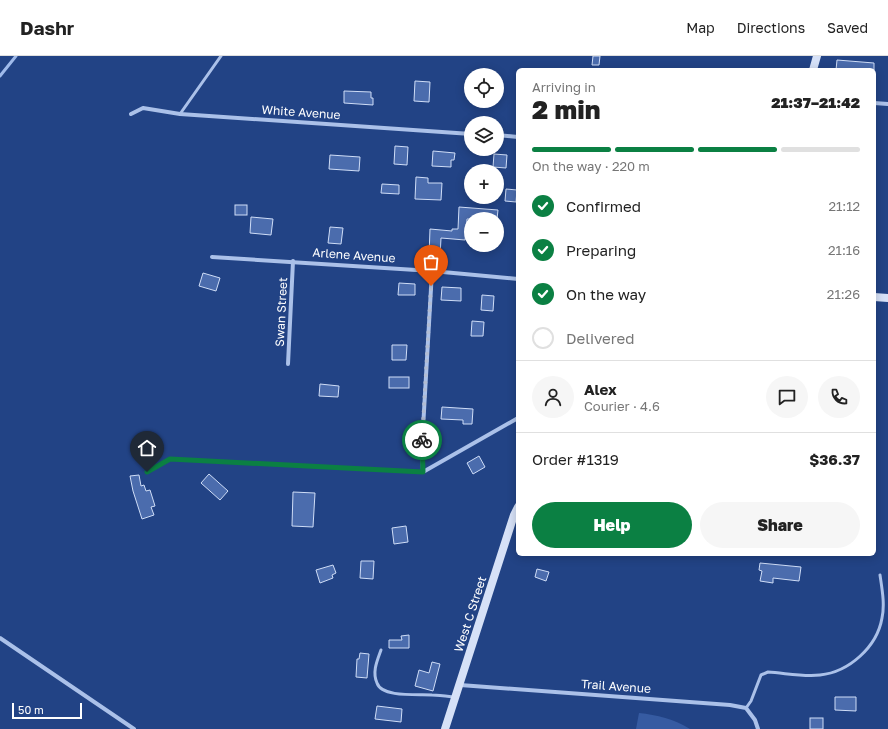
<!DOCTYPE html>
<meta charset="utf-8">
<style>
:root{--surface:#fff;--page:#f6f6f6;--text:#222;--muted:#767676;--line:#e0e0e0;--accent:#0b8043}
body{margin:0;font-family:"Golos Text",sans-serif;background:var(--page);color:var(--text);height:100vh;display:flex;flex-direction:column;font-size:15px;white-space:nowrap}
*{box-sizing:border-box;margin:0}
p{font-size:13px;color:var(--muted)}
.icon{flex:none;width:22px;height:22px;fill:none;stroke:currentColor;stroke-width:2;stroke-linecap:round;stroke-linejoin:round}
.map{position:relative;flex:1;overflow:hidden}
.drawer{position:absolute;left:516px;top:12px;width:360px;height:488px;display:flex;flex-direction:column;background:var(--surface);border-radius:6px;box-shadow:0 2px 10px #0003}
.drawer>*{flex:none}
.tools{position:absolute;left:464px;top:12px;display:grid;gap:8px}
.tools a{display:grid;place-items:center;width:40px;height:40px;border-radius:50%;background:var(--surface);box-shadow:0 2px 10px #0003;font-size:20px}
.scale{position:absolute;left:12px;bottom:10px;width:70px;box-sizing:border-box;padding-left:4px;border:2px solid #fff;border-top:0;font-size:11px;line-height:14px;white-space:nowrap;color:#fff;-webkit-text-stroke:3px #224385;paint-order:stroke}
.pin{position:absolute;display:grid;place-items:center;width:34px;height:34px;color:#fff;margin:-41px -17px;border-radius:50% 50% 50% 0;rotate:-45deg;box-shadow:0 0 4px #0007}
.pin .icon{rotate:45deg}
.courier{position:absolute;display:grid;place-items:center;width:40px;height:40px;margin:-20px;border:3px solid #0b8043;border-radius:50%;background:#fff;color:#222;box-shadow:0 1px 5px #0007}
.head em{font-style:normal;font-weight:800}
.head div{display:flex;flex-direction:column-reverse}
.head{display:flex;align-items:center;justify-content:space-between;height:68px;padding:0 16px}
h1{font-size:26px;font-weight:800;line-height:30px}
.bar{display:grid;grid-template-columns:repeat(4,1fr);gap:6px 4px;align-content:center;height:48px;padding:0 16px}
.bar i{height:5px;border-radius:3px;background:var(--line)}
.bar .current{background:var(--accent)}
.bar p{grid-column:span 4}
.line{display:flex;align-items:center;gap:10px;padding:0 16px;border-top:1px solid var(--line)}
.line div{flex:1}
.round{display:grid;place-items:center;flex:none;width:42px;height:42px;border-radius:21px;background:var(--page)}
ol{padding:0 16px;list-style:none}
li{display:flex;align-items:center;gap:12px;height:44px}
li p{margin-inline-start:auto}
li .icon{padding:4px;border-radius:50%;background:var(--accent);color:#fff;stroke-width:4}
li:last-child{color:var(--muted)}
li i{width:22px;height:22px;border:2px solid var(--line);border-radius:50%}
.cta{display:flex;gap:8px;margin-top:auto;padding:8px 16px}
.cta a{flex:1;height:46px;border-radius:24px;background:var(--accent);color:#fff;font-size:16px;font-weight:800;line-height:46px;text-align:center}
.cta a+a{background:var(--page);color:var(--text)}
header{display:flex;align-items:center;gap:24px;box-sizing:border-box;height:56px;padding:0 20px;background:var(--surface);border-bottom:1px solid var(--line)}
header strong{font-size:19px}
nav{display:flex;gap:22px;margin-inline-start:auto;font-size:14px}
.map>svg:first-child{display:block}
.green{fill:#365ba2}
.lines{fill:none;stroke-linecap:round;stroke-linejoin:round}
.stream{stroke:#9fbaea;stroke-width:3}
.building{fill:#4b6cad;stroke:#cfddf7}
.lane{stroke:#abc1e9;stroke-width:3}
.street{stroke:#abc1e9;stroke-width:4}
.secondary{stroke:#d6e1f7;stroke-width:8}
.done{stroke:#b2bdd4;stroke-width:4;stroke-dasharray:0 7.2}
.route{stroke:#0b8043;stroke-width:5}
.labels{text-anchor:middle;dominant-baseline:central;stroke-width:3;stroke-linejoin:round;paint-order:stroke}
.street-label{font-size:12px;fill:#fff;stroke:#224385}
</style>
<header>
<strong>Dashr</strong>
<nav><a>Map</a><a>Directions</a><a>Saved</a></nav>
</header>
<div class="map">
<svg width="888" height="673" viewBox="0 0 888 673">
<rect width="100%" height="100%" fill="#224385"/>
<path class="green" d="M 639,657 C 657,659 674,663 690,673 L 636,673 Z"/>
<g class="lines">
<polyline class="stream" points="0,20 16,0"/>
</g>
<g class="building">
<polygon points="593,0 600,0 599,9 592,9"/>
<polygon points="837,4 874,7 874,14 836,14"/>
<polygon points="415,25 430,26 429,46 414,45"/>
<polygon points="344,35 371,36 371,42 373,42 373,49 344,47"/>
<polygon points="395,90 408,91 407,109 394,108"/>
<polygon points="433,95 455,97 454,104 451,104 451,111 432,110"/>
<polygon points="494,98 507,99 506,112 493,111"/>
<polygon points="330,99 360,101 359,115 329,113"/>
<polygon points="416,121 428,122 428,127 442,127 441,144 415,143"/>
<polygon points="382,128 399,129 399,138 381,137"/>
<polygon points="506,133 517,134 516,146 505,145"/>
<rect x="235" y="149" width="12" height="10"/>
<polygon points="459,151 498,154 497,163 467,163 465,184 441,182 440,201 429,200 430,173 452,175 452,173 458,173"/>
<polygon points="251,161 273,163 271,179 250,177"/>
<polygon points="330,171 343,172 341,188 328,187"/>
<polygon points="203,217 220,222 216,235 199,230"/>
<polygon points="399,227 415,228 415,239 398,239"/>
<polygon points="442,231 461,232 461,245 441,244"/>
<polygon points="482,239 494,240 493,255 481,254"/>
<polygon points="472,265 484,266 483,280 471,280"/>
<polygon points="392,289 407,289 406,304 392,304"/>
<rect x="389" y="321" width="20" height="11"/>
<polygon points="320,328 339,330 338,341 319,340"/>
<polygon points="442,351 473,353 472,368 463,368 463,364 441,363"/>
<polygon points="479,400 485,411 473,418 467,407"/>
<polygon points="209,418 228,435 220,444 201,427"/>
<polygon points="139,419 141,430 144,429 146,435 150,434 155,450 151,451 154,459 142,463 133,435 130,420"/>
<polygon points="293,436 315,437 313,471 292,470"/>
<polygon points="406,470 408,486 394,488 392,472"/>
<polygon points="361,505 374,505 373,523 360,522"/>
<polygon points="760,507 801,511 799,525 773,522 773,527 760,525 762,515 759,514"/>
<polygon points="333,509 336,517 332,519 333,522 320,527 316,514"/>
<polygon points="537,513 549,516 546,525 535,521"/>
<polygon points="409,579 409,592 389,592 389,584 402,584 401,580"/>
<polygon points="360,597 369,598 367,622 356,621 357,603 359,603"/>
<polygon points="432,606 440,608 433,635 415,630 419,614 429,617"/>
<polygon points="835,641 856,641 856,655 835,654"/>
<polygon points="377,650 402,653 401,666 375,663"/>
<rect x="810" y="662" width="13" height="11"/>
</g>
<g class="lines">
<g class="lane">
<polyline points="180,58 221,0"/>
<polyline points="147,416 170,403 423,416"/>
<path d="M 381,594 C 377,605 372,616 377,627 C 382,642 419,638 432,639 C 439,639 446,640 454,641"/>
<path d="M 746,652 L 751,645 L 761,619 L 768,616 C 785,617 803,621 820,619 C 849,616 877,591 882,562 C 885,548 882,533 880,519"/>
</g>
<g class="street">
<polyline points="874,47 888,48"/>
<polyline points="131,58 143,52 180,58 471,78"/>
<polyline points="497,79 518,81"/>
<polyline points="212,201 432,215 518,223"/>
<polyline points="432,215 422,390 423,416 518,362"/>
<polyline points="288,308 293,205"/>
<polyline points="0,582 134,673"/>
<polyline points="460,629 730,649 746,652 755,664 758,673"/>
</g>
<g class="secondary">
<polyline points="813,14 817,0"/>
<polyline points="874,241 888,242"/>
<polyline points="445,673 514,459 518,451"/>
</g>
</g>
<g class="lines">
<polyline class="done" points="422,384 431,230"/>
<polyline class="route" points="147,416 170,403 423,416 422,384"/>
</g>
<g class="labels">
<g class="street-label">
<text transform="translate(301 56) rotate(4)">White Avenue</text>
<text transform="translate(354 199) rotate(4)">Arlene Avenue</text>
<text transform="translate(281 256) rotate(-87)">Swan Street</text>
<text transform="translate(470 558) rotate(-72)">West C Street</text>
<text transform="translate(616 630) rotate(4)">Trail Avenue</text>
</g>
</g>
</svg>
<div class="tools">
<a><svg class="icon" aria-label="locate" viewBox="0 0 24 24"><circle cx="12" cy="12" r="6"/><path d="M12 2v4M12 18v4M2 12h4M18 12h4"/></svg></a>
<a><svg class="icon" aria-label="layers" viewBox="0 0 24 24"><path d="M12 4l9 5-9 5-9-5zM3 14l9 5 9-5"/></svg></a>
<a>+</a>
<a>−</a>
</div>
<div class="scale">50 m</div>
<div class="pin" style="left:431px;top:230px;background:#ea580c"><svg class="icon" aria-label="bag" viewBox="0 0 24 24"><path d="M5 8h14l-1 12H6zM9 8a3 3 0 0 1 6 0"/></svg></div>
<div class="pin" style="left:147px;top:416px;background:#1f2937"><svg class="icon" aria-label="home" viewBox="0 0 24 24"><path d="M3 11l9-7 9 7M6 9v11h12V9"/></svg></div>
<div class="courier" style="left:422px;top:384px"><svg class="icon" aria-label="bike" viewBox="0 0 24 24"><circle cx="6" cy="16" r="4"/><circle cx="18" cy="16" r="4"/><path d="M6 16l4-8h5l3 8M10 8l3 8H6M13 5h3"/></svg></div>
<section class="drawer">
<div class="head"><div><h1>2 min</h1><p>Arriving in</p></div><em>21:37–21:42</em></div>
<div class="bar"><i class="current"></i><i class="current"></i><i class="current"></i><i></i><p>On the way · 220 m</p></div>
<ol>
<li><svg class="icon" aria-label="check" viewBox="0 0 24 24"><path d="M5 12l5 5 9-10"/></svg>Confirmed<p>21:12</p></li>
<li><svg class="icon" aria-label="check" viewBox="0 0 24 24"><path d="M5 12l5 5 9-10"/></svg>Preparing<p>21:16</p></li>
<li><svg class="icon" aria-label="check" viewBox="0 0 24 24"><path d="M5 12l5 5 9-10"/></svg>On the way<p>21:26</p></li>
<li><i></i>Delivered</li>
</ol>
<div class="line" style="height:72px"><a class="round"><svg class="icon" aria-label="person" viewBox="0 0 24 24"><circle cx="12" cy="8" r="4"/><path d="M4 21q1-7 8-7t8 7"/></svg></a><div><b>Alex</b><p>Courier · 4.6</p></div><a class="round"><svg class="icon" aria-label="chat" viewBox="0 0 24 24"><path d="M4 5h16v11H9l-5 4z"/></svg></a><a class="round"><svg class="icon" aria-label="phone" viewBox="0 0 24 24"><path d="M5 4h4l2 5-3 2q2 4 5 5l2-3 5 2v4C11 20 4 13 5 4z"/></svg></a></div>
<div class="line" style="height:52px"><div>Order #1319</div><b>$36.37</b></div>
<div class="cta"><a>Help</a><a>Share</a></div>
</section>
</div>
